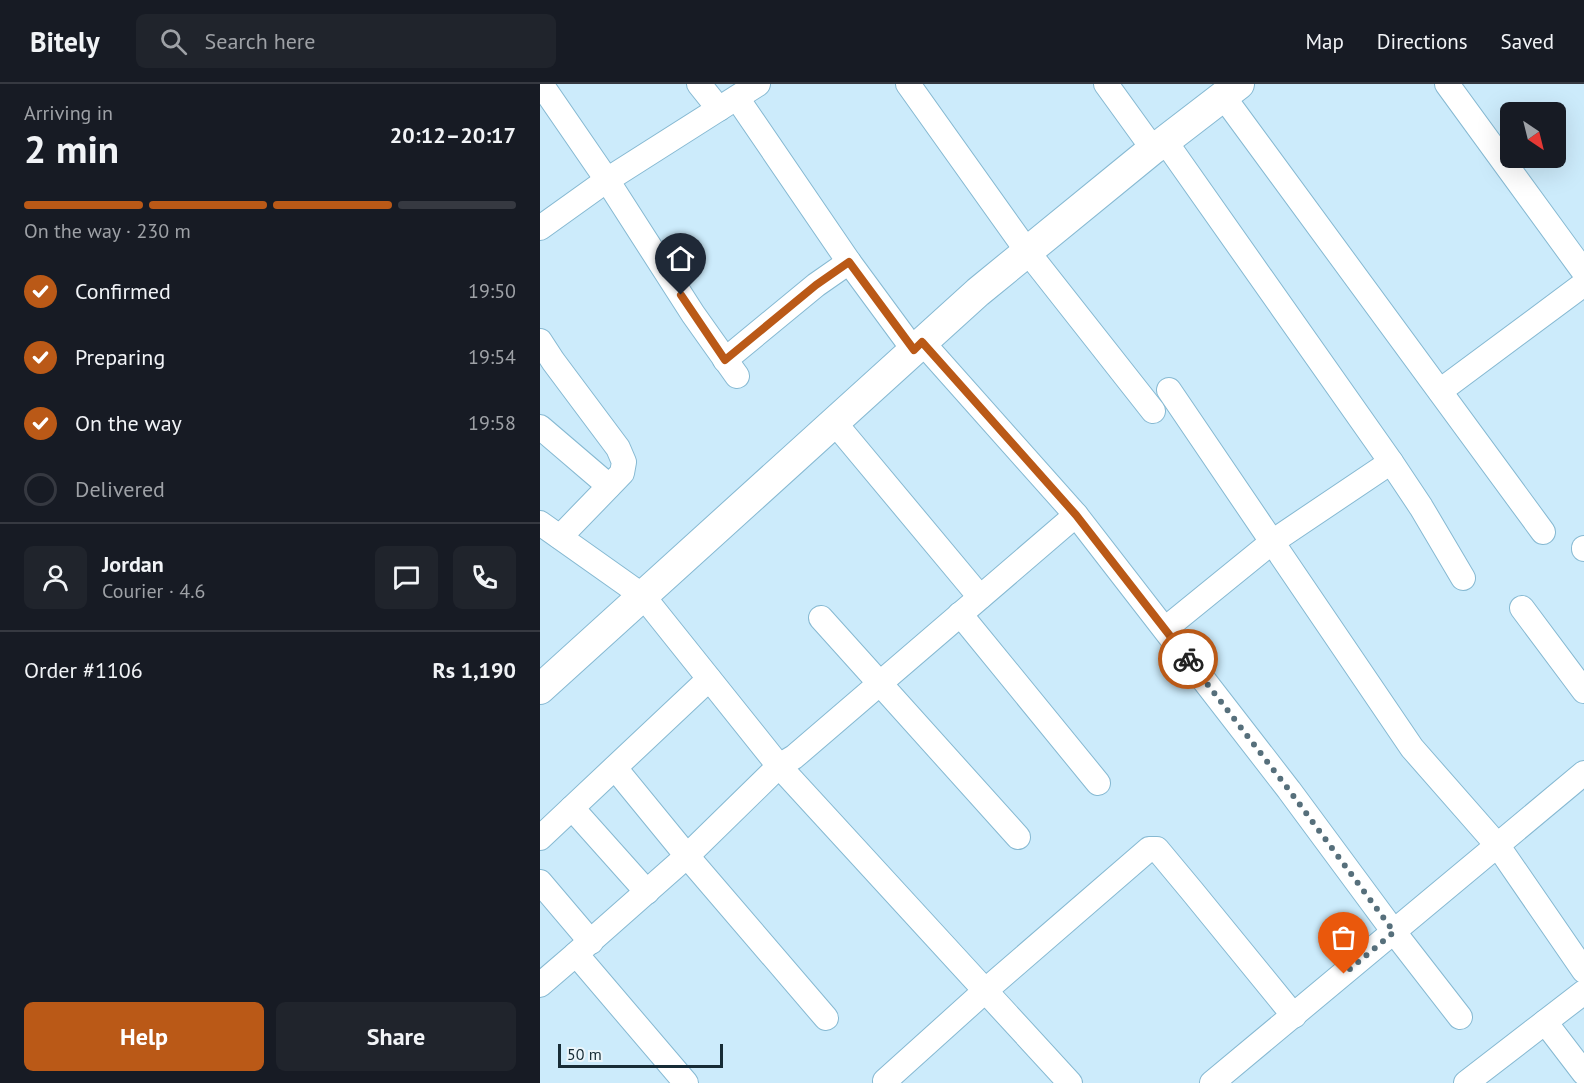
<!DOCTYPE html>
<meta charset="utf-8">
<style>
:root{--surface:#171b24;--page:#20242c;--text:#f1f3f6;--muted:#9ea1a6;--line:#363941;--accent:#ba5917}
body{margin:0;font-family:"PT Sans",sans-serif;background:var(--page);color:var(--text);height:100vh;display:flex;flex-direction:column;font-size:22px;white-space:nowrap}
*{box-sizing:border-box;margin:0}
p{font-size:20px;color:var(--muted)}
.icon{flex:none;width:33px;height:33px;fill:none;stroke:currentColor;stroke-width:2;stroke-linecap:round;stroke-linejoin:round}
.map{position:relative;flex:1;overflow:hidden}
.side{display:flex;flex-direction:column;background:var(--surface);width:540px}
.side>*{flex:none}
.needle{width:39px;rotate:145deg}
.buttons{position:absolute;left:960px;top:18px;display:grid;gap:12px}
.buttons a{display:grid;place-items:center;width:66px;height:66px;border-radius:9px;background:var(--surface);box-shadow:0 6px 24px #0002;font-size:30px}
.scale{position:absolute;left:18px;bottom:15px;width:165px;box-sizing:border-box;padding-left:6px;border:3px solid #172c36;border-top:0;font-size:16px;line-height:21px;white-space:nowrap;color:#172c36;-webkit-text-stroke:4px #ebf5fa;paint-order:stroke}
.pin{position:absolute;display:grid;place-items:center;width:51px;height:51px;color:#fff;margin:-62px -26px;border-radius:50% 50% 50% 0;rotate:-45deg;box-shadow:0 0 6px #0007}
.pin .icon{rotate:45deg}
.courier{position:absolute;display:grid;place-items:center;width:60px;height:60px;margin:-30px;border:4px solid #ba5917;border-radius:50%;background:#fff;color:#222;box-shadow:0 2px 8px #0007}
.overview em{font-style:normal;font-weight:700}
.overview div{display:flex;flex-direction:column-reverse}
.overview{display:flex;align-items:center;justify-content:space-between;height:102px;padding:0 24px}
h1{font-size:39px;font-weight:700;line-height:45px}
.bar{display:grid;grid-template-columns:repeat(4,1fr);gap:9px 6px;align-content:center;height:72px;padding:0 24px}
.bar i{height:8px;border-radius:4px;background:var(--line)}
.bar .selected{background:var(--accent)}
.bar p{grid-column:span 4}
.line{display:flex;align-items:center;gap:15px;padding:0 24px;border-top:2px solid var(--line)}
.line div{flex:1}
.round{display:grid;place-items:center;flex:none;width:63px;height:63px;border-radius:9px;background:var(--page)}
ol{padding:0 24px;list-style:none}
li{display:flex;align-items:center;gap:18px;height:66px}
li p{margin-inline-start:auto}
li .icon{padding:6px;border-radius:50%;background:var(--accent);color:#fff;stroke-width:4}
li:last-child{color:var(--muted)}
li i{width:33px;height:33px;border:3px solid var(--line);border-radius:50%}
.cta{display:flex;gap:12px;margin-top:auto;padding:12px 24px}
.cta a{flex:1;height:69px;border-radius:9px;background:var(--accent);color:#fff;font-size:24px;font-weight:700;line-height:69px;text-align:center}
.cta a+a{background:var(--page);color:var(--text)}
header{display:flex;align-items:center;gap:36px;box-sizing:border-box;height:84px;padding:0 30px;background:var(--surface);border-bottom:2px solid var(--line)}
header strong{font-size:28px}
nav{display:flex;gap:33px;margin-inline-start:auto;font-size:21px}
.search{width:420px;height:54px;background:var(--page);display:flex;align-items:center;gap:15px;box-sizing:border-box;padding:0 21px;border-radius:9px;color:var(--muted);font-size:22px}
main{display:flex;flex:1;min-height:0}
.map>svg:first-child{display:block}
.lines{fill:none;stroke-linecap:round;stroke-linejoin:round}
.minor-casing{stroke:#86b9d2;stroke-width:26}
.tertiary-casing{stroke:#86b9d2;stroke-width:32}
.minor{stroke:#fff;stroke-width:24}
.tertiary{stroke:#fff;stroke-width:30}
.done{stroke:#566f7b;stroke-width:6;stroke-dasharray:0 10.8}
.route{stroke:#ba5917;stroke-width:8}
</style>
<header>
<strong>Bitely</strong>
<div class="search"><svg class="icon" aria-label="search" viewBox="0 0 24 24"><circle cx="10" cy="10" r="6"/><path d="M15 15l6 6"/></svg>Search here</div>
<nav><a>Map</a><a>Directions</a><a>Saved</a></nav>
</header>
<main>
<section class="side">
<div class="overview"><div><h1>2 min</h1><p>Arriving in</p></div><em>20:12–20:17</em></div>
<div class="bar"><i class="selected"></i><i class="selected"></i><i class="selected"></i><i></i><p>On the way · 230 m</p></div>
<ol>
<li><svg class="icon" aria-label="check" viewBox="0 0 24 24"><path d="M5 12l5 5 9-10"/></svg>Confirmed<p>19:50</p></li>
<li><svg class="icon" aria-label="check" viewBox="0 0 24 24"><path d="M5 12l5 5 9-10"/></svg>Preparing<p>19:54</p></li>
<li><svg class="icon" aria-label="check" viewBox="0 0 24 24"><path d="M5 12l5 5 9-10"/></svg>On the way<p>19:58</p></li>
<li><i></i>Delivered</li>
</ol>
<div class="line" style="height:108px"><a class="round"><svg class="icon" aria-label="person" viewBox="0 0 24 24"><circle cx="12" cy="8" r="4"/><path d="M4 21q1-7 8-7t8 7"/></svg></a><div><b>Jordan</b><p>Courier · 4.6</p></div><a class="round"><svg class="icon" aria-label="chat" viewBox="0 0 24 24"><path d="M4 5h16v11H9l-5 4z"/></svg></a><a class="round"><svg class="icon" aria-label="phone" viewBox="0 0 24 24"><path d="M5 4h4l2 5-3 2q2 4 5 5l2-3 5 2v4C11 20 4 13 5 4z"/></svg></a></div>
<div class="line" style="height:78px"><div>Order #1106</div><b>Rs 1,190</b></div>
<div class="cta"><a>Help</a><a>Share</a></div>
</section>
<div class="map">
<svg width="1044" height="999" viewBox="0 0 1044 999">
<rect width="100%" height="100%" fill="#ccebfb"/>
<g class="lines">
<defs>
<g id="minor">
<polyline points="1,0 67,96 153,230 197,292"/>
<polyline points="159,0 179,25"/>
<polyline points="368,0 487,167 613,327"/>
<polyline points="566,0 613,65"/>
<polyline points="907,0 1044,188"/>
<polyline points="683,12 1003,448"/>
<polyline points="197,14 309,178 373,265"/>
<polyline points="625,57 851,378 881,423 923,494"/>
<polyline points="0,144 67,96 218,0"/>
<polyline points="0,257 13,277 78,364 84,378 82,389 20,453"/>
<polyline points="382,258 536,431 749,706 854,848 920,933"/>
<polyline points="185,276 276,201 309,178"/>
<polyline points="629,306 872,664 958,762 1044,887"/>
<polyline points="900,307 1044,200"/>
<polyline points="294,338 440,513"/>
<polyline points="0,343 69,402"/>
<polyline points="0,439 103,512 239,682 530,999"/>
<polyline points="1044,464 1044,465"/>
<polyline points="982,524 1044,607"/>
<polyline points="420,530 558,699"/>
<polyline points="281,534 478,753"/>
<polyline points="625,545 732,458 851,378"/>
<polyline points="75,684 147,772 286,934"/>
<polyline points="32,724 107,808"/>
<polyline points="0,754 169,595"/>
<polyline points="0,798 51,858"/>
<polyline points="0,901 36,870"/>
<polyline points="1005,938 1044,989"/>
<polyline points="146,999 36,870 147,772 239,682 254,673 536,431"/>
<polyline points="347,999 345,997 446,906 609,765 617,765 652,807 754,932"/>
<polyline points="672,999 1044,689"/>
<polyline points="926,999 1044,908"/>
</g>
<polyline id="tertiary" points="0,605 438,208 613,65 625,57 699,0"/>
</defs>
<use href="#minor" class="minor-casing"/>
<use href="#tertiary" class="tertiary-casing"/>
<use href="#minor" class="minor"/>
<use href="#tertiary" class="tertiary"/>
</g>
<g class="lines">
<polyline class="done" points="648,575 749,706 854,848 804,890"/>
<polyline class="route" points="141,211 185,276 276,201 309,178 374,266 382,258 536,431 648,575"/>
</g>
</svg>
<div class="buttons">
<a><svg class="needle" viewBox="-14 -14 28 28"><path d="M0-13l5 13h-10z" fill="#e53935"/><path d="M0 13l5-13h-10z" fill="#9ea1a6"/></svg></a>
</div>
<div class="scale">50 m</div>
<div class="pin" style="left:804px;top:890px;background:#ea580c"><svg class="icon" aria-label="bag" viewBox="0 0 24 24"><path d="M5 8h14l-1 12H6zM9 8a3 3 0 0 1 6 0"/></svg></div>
<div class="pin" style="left:141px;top:211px;background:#1f2937"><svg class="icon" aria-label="home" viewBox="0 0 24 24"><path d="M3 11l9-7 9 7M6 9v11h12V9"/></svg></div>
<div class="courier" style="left:648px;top:575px"><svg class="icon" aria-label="bike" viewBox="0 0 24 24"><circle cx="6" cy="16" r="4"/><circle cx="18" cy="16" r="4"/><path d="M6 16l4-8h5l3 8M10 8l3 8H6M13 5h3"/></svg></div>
</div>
</main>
